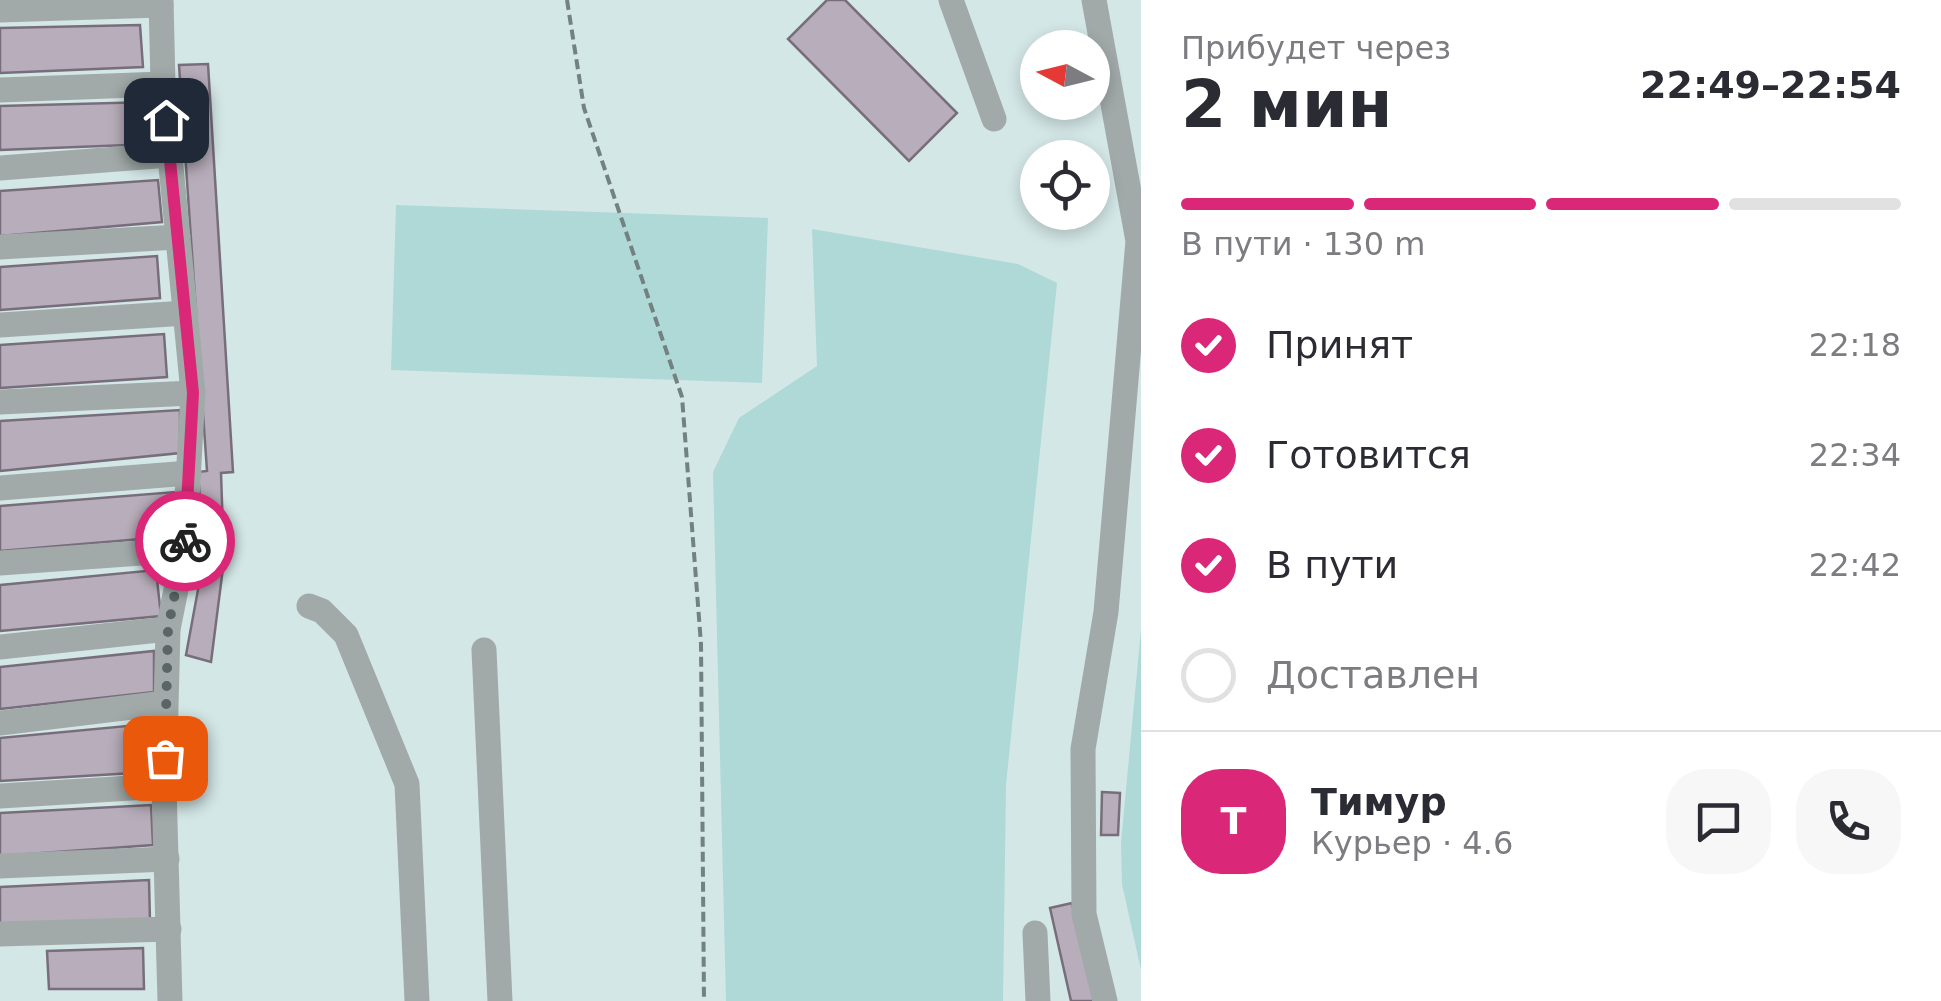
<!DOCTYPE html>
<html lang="ru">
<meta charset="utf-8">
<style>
:root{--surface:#fff;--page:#f7f7f7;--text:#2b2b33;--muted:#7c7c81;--line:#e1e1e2;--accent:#db2777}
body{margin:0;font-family:"DejaVu Sans",sans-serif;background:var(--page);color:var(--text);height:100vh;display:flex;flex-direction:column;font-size:38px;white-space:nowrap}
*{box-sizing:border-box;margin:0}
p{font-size:32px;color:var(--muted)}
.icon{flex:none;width:55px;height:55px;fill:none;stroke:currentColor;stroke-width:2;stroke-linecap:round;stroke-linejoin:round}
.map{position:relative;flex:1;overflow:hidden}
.side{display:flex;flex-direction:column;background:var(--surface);width:800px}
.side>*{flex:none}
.needle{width:65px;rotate:277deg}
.tools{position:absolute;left:1020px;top:30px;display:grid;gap:20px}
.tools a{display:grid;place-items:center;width:90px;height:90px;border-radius:50%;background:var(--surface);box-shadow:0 5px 15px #0003;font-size:50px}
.pin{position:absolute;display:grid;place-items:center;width:85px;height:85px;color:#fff;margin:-42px;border-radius:20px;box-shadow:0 5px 15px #0006}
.courier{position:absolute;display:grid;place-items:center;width:100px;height:100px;margin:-50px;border:8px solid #db2777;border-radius:50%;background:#fff;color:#222;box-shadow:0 2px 12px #0007}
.summary em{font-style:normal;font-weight:800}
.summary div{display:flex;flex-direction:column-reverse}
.summary{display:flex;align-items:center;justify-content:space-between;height:170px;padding:0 40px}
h1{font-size:65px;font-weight:800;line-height:75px}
.bar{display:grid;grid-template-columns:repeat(4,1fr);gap:15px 10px;align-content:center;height:120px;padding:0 40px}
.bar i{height:12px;border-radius:8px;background:var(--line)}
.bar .on{background:var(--accent)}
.bar p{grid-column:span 4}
.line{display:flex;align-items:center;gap:25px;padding:0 40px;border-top:2px solid var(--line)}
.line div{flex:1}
.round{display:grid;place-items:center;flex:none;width:105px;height:105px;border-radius:40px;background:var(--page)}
ol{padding:0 40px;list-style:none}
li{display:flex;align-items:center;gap:30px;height:110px}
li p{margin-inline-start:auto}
li .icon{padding:10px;border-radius:50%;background:var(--accent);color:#fff;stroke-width:4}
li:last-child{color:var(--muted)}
li i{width:55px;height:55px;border:5px solid var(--line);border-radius:50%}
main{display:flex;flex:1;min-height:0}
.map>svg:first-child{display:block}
.green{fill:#aed9d7}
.building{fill:#b8aebb;stroke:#786e7b;stroke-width:2.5}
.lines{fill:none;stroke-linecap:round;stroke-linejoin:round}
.path{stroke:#738180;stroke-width:4;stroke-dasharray:10 5;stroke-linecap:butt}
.minor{stroke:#a1aaa9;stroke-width:25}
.done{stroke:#5a6665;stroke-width:10;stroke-dasharray:0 18}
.route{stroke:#db2777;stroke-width:12}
</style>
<main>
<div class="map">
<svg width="1141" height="1001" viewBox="0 0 1141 1001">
<rect width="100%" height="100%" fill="#d3e7e6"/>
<g class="green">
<polygon points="396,205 768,218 762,383 391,370"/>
<polygon points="812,229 1018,264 1057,283 1006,785 1003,1001 726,1001 713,472 739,418 817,366"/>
<polygon points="1141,629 1141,970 1122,884 1121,843"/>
</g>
<g class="building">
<polygon points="827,0 845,0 957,113 909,161 788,39"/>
<polygon points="140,25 143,67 0,73 0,28"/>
<polygon points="208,64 233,472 221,473 224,560 211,662 186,655 204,557 198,472 207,471 179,65"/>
<polygon points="150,102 153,144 0,150 0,106"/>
<polygon points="158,180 162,222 0,236 0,191"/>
<polygon points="157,256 160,298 0,310 0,267"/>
<polygon points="164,334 167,377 0,388 0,345"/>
<polygon points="180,410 180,453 0,471 0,421"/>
<polygon points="175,492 176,536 0,551 0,506"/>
<polygon points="156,570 161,616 0,631 0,585"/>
<polygon points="154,651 154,692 0,709 0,667"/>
<polygon points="148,724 150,772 0,781 0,738"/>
<polygon points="1102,792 1120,793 1118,835 1101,835"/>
<polygon points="151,805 153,845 0,856 0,813"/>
<polygon points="149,880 150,922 0,925 0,887"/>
<polygon points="1072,903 1095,1001 1071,1001 1050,908"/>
<polygon points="143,948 144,989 49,989 47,951"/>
</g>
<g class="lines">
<polyline class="path" points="567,0 584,108 682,397 701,644 704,1001"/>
<g class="minor">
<polyline points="161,0 163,84 193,393 184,550 168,629 164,786 170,1001"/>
<polyline points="951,0 994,119"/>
<polyline points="1094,0 1138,241 1106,612 1083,749 1084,914 1105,1001"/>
<polyline points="0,10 161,5"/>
<polyline points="0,90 163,84"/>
<polyline points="0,168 170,155"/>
<polyline points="0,247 178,237"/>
<polyline points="0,325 186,313"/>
<polyline points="0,402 193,393"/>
<polyline points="0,488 189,473"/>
<polyline points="0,563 184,550"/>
<polyline points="309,606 322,611 346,635 407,784 417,1001"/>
<polyline points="0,647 168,629"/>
<polyline points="484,650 500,1001"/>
<polyline points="0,723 165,703"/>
<polyline points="0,796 164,786"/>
<polyline points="0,866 167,859"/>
<polyline points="1035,933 1038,1001"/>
<polyline points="0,934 169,929"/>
</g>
</g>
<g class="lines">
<polyline class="done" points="165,758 168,629 185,541"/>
<polyline class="route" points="166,120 193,393 185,541"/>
</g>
</svg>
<div class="tools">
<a><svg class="needle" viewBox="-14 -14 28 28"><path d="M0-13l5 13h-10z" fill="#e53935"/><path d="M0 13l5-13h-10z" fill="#7c7c81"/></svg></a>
<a><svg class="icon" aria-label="locate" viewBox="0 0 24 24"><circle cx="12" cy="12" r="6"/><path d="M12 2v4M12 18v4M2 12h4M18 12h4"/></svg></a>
</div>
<div class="pin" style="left:165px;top:758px;background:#ea580c"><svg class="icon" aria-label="bag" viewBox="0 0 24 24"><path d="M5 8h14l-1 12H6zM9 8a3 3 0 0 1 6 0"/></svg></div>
<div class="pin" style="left:166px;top:120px;background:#1f2937"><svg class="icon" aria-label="home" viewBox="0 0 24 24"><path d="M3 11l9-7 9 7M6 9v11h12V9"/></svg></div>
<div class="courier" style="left:185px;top:541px"><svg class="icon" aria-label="bike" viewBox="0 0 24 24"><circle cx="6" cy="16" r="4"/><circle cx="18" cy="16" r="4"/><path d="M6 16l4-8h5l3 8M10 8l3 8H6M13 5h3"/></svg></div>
</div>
<section class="side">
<div class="summary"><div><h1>2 мин</h1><p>Прибудет через</p></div><em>22:49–22:54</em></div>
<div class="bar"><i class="on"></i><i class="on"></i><i class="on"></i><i></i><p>В пути · 130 m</p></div>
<ol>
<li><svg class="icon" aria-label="check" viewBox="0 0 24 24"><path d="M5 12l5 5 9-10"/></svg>Принят<p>22:18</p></li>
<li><svg class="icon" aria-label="check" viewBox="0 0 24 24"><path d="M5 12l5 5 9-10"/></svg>Готовится<p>22:34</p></li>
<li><svg class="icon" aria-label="check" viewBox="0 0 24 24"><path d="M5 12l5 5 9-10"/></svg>В пути<p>22:42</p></li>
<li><i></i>Доставлен</li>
</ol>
<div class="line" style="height:180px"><b class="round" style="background:var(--accent);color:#fff">Т</b><div><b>Тимур</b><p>Курьер · 4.6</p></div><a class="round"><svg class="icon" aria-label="chat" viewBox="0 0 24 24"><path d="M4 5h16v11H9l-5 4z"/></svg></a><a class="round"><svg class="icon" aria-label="phone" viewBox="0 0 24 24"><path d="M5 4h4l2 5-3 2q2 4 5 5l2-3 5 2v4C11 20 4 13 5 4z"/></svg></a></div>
</section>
</main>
